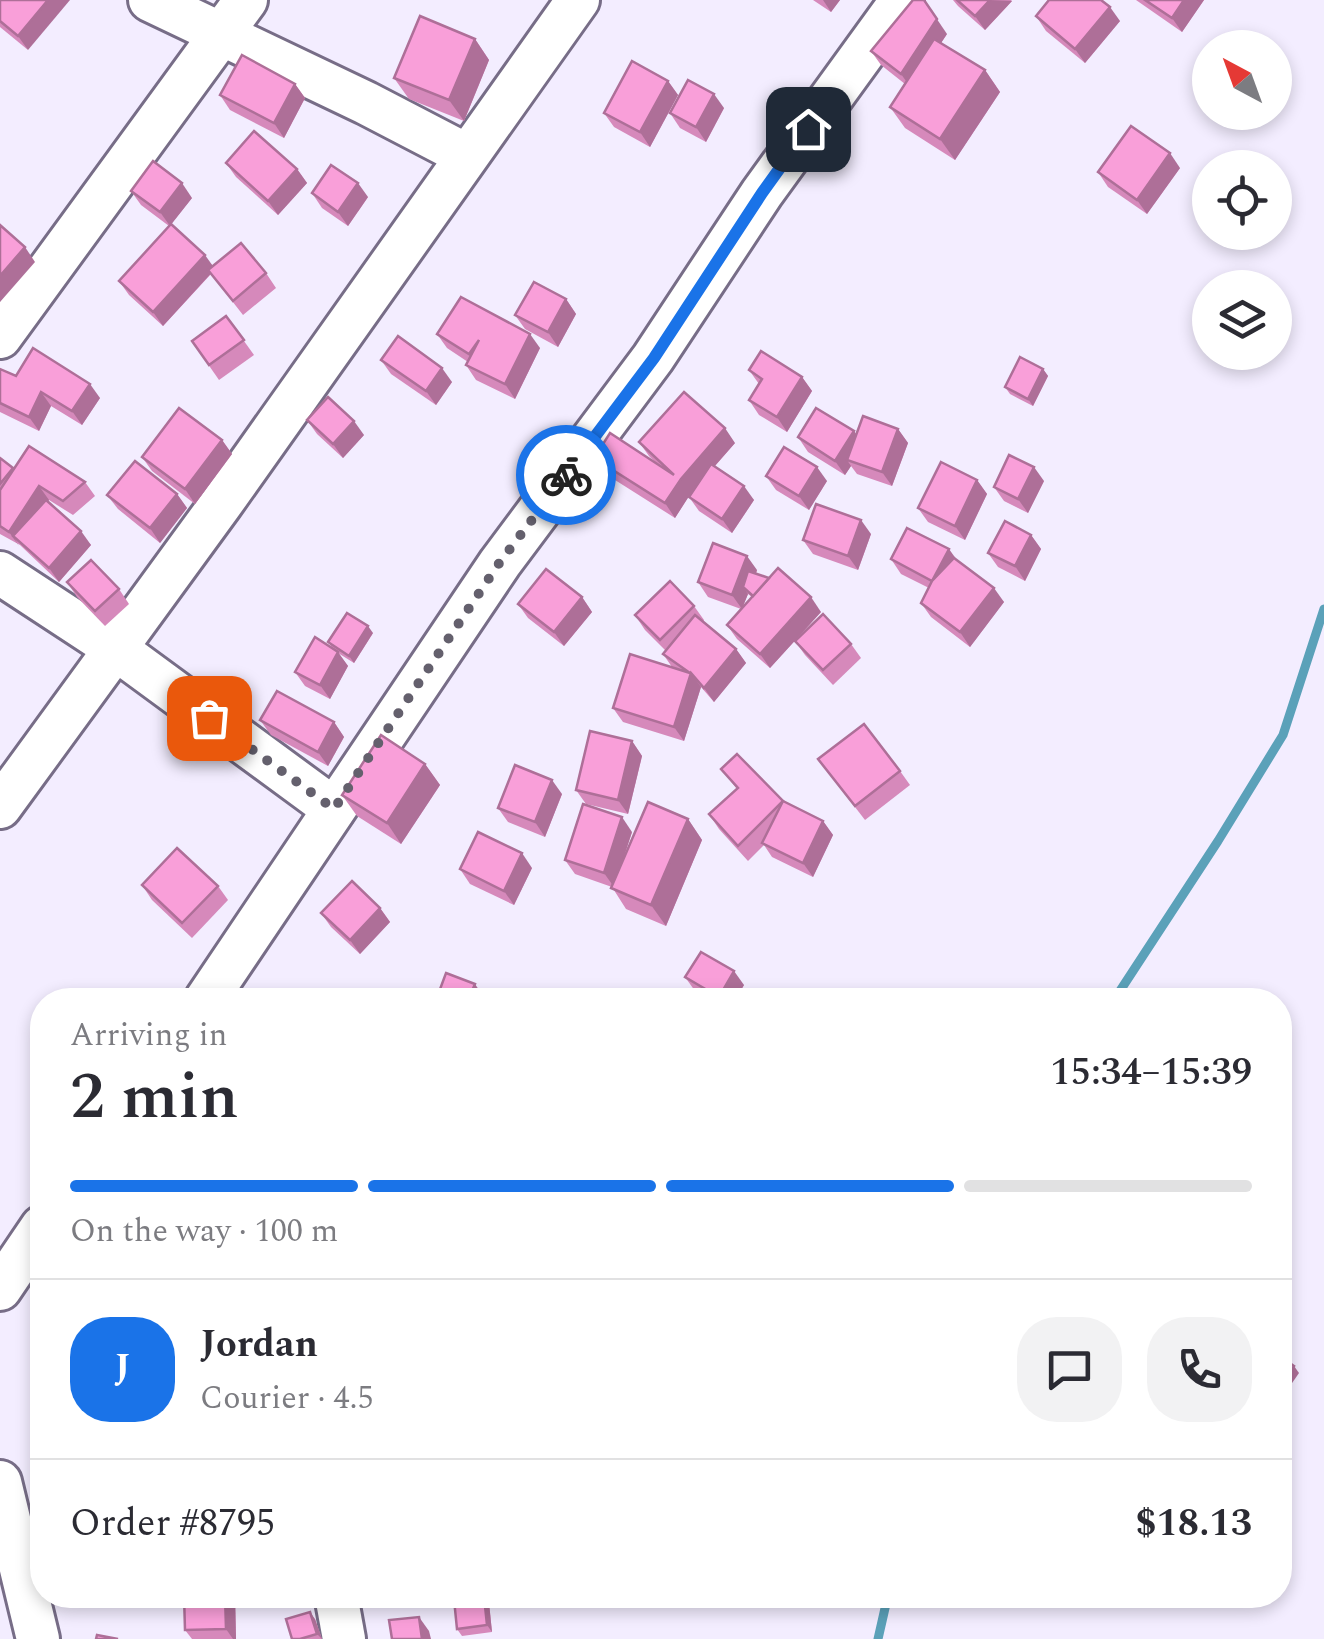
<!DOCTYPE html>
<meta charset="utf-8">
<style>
:root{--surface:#fff;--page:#f2f2f3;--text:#2b2b33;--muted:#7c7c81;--line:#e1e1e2;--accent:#1a73e8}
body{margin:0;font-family:Spectral,serif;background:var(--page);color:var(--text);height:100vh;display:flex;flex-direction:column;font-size:38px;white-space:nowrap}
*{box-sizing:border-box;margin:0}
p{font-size:32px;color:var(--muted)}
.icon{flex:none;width:55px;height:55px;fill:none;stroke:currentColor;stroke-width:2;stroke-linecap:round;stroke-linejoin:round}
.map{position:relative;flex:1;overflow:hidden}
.details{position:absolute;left:30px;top:988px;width:1262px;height:620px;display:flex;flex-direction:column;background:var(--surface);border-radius:40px;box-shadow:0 5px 15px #0003}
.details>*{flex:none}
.needle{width:65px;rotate:319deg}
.tools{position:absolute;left:1192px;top:30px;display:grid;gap:20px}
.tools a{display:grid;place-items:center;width:100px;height:100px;border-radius:50%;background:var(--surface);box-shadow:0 5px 15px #0003;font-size:50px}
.pin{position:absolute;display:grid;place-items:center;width:85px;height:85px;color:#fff;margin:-42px;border-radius:20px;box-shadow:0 5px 15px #0006}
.courier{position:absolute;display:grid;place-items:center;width:100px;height:100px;margin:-50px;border:8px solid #1a73e8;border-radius:50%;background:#fff;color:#222;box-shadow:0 2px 12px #0007}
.head em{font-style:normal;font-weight:600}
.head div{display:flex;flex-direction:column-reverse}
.head{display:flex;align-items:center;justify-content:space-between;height:170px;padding:0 40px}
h1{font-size:65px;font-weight:600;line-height:75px}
.bar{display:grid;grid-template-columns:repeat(4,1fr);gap:15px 10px;align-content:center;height:120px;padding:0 40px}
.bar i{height:12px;border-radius:8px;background:var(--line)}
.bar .active{background:var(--accent)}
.bar p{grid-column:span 4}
.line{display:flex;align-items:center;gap:25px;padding:0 40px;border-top:2px solid var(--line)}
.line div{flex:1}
.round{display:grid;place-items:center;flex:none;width:105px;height:105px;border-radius:40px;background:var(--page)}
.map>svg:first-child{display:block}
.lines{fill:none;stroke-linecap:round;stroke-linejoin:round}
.stream{stroke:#5ba1b9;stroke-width:9}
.minor-casing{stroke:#776d87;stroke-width:48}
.minor{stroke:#fff;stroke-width:42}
.wall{fill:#d689bb;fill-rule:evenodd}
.shaded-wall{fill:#ae6f98}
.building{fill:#f99fd9;stroke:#ae6f98;stroke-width:2.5}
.done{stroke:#64606d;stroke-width:10;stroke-dasharray:0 18}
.route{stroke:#1a73e8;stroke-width:12}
</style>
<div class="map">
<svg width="1324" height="1639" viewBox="0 0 1324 1639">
<rect width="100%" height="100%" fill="#f3edff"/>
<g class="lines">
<g class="stream">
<polyline points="1114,1000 1218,841 1283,735 1324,609"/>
<polyline points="878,1639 888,1595"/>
</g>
<defs>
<g id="minor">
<polyline points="150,0 366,103 466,155"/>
<polyline points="0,337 246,0"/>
<polyline points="0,573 116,649 334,809"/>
<polyline points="0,807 221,504 578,0"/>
<polyline points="206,1000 500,563 653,358 762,193 902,0"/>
<polyline points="0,1289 42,1227"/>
<polyline points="0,1482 38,1639"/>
<polyline points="336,1595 344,1639"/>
</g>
</defs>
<use href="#minor" class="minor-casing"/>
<use href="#minor" class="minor"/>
</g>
<g class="wall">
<polygon points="0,0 28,50 0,27"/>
<polygon points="813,0 840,0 831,12"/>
<polygon points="953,0 1011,0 1012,1 985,30 958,6"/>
<polygon points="1136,0 1204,0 1182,32"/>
<polygon points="1036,16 1120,21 1085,63 1046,31"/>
<polygon points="947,34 941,43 985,70 1000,92 955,160 905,128 890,107 905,84 881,65 871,51"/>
<polygon points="475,39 489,60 464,121 409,99 394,78"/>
<polygon points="668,81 678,95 650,147 614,127 604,113"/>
<polygon points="295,84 305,98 284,138 230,110 220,95"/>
<polygon points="724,108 706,142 680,128 670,113"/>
<polygon points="226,163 297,169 307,183 278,215 236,177"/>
<polygon points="1180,168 1147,214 1108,187 1098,172"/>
<polygon points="131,191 192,198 171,224 213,266 266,273 276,288 243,315 211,274 163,326 129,295 119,281 169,226 141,205"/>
<polygon points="312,193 368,197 348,226 322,208"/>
<polygon points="566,299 576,314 558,347 525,329 515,315"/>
<polygon points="226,316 254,355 219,380 192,341"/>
<polygon points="437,334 540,348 515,399 476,380 466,365 468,362 447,348"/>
<polygon points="381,360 452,382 436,405 391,374"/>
<polygon points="0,369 16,376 100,398 82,425 51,406 39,431 0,412"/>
<polygon points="1043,369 1048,376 1033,406 1010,394 1005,387"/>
<polygon points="749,370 802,377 812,391 787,432 759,415 749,400 759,384"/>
<polygon points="307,420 364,435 343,458 317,434"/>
<polygon points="898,429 908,443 892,486 857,474 851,466 845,475 808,452 798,437 854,431 856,434"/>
<polygon points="222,440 232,454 195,504 152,471 142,457"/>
<polygon points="639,442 735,443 715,466 754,500 732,533 699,511 689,497 691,493 675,518 604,473 594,458 657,464 649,456"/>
<polygon points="0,458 14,469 85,482 95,496 73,515 49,500 48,501 91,545 59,582 20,545 0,534"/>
<polygon points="766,476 827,481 809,510 776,490"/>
<polygon points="977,480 987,494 965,540 928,522 918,508"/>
<polygon points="1044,481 1028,513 1004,501 994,487"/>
<polygon points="177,494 187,508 160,543 118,509 107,495"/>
<polygon points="871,534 858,570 813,554 803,540"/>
<polygon points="1031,535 1041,549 1025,581 998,567 988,553"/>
<polygon points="891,559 957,561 1004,602 970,647 931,617 921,603 929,588 901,574"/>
<path d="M 757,570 L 756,574 L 821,612 L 770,668 L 737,639 L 727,625 L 741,609 L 708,597 L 698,582 ZM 748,594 L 752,597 L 742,608 Z"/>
<polygon points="67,582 119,589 129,604 105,626 77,597"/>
<polygon points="582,597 592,612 564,646 528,618 518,604"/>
<polygon points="694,606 704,620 703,622 736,649 746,663 714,702 701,687 684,741 623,722 613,708 672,667 663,654 666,651 645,630 635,615"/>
<polygon points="373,633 354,663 338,653 348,666 330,699 305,686 295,672 333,649 328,642"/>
<polygon points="795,641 851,644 861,658 833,685 805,655"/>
<polygon points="260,720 334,722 344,737 328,766 271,735"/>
<polygon points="632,741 642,756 628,814 586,804 576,790"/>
<polygon points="818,759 900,771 910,785 865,820"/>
<polygon points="425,764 440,785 401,844 357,816 342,795"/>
<polygon points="721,769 823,821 833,835 813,877 772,857 764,845 748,861 719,829 709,814 737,789"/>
<polygon points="562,794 545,837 508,822 498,808"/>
<polygon points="688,819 702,840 666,926 626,909 612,887 575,874 565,860 632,832 620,869"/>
<polygon points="532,868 514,905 470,884 460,869"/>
<polygon points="142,885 218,886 228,900 192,938 152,900"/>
<polygon points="380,908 390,922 360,954 331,927 321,913"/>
<polygon points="685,977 744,985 735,1000 710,1000 695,991"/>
<polygon points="235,1595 236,1639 192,1639 185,1630"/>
<polygon points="489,1603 492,1632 462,1636 457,1629"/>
<polygon points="315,1619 322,1639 292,1639"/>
</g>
<g class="shaded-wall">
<polygon points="48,0 70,0 28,50 18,36"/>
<polygon points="823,0 840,0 831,12"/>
<polygon points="924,0 947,34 911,88 901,74"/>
<polygon points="990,0 1012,1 985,30 975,16"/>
<polygon points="1184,0 1204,0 1182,32 1172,18"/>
<polygon points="1110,7 1120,21 1085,63 1075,49"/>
<polygon points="475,39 489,60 464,121 449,100"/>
<polygon points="985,70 1000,92 955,160 940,139"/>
<polygon points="668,81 678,95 650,147 640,132"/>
<polygon points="295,84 305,98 284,138 274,123"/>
<polygon points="714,94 724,108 706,142 696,127"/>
<polygon points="1170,153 1180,168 1147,214 1137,200"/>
<polygon points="297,169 307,183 278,215 268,201"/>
<polygon points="182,183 192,198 170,226 160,212"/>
<polygon points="358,183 368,197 348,226 338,212"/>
<polygon points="25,247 35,262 0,302 0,276"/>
<polygon points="205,255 215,269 163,326 153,312"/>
<polygon points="566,299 576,314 558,347 548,332"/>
<polygon points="530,334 540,348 515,399 505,384"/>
<polygon points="442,368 452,382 436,405 426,391"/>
<polygon points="1043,369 1048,376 1033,406 1028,399"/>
<polygon points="802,377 812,391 787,432 777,417"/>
<polygon points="90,384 100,398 82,425 72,411"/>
<polygon points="41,392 51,406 39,431 29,417"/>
<polygon points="354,421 364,435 343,458 333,444"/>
<polygon points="725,428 735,443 691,493 675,518 665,503 681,479"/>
<polygon points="898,429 908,443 892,486 882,472"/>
<polygon points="854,431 864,446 847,460 851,466 845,475 835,461"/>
<polygon points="222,440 232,454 195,504 185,489"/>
<polygon points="817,467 827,481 809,510 799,496"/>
<polygon points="1034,467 1044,481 1028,513 1018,499"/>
<polygon points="977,480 987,494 965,540 955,526"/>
<polygon points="39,486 49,500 21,543 13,536 19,546 9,532"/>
<polygon points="744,486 754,500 732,533 722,519"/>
<polygon points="177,494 187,508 160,543 150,528"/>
<polygon points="861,520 871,534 858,570 848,556"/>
<polygon points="81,531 91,545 59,582 49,568"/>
<polygon points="1031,535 1041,549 1025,581 1015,566"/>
<polygon points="949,549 959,563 932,581"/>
<polygon points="747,556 757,570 749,592 743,587 748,594 742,609 732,595"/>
<polygon points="994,588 1004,602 970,647 960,632"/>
<polygon points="582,597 592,612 564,646 554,632"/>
<polygon points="811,597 821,612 770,668 760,654"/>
<polygon points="368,626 373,633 354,663 349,656"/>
<polygon points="736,649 746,663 714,702 704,688"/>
<polygon points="338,652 348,666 330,699 320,685"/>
<polygon points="691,673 701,687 684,741 674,727"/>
<polygon points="334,722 344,737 328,766 318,752"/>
<polygon points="632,741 642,756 628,814 618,800"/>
<polygon points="425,764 440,785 401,844 387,823"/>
<polygon points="552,780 562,794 545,837 535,822"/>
<polygon points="622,817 632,832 614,887 604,873"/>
<polygon points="688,819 702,840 666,926 651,905"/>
<polygon points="823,821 833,835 813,877 803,863"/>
<polygon points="522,853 532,868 514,905 504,891"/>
<polygon points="380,908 390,922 360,954 350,940"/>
<polygon points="734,971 744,985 735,1000 721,1000 719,997"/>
<polygon points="475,984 485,999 484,1000 468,1000"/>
<polygon points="1294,1366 1299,1373 1281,1399 1280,1386"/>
<polygon points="225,1595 235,1595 236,1639 233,1639 226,1629"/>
<polygon points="484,1596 489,1603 492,1632 487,1625"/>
<polygon points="310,1612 315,1619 322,1639 317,1634"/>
<polygon points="419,1617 429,1631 431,1639 422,1639"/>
</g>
<g class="building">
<polygon points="0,0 48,0 18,36 0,21"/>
<polygon points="913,0 924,0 937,19 901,74 871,51"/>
<polygon points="957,0 990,0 975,16"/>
<polygon points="1049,0 1101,0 1110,7 1075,49 1036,16"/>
<polygon points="1145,0 1184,0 1172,18"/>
<polygon points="420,16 475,39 449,100 394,78"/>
<polygon points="934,39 985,70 940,139 890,107"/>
<polygon points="242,55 295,84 274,123 220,95"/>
<polygon points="632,61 668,81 640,132 604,113"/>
<polygon points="688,80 714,94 696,127 670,113"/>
<polygon points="1131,126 1170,153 1137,200 1098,172"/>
<polygon points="254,131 297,169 268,201 226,163"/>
<polygon points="153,161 182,183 160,212 131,191"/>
<polygon points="331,165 358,183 338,212 312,193"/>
<polygon points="171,224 205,255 153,312 119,281"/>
<polygon points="0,225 25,247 0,276"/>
<polygon points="241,243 266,273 233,301 208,270"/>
<polygon points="534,282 566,299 548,332 515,315"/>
<polygon points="461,297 530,334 505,384 466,365 479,340 469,354 437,334"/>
<polygon points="226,316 244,340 209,365 192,341"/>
<polygon points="398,336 442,368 426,391 381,360"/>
<polygon points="33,348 90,384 72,411 41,392 29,417 0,403 0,369 16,376"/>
<polygon points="761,351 802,377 777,417 749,400 762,379 749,370"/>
<polygon points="1020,357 1043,369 1028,399 1005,387"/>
<polygon points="684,392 725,428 681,479 665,503 594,458 610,433 674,475 639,442"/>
<polygon points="328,397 354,421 333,444 307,420"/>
<polygon points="179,408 222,440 185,489 142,457"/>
<polygon points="816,408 854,431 835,461 798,437"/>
<polygon points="863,416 898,429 882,472 847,460"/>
<polygon points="29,446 85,482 63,501 39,486 9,532 0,526 0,490"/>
<polygon points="784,447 817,467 799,496 766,476"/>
<polygon points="1009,455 1034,467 1018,499 994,487"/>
<polygon points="0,458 13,468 0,484"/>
<polygon points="135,461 177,494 150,528 107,495"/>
<polygon points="941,462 977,480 955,526 918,508"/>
<polygon points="711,464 744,486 722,519 689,497"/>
<polygon points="46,500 81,531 49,568 13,536"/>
<polygon points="816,504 861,520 848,556 803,540"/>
<polygon points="1005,521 1031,535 1015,566 988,553"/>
<polygon points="907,528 949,549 932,581 891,559"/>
<polygon points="713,543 747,556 732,595 698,582"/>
<polygon points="954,558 994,588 960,632 921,603 932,581"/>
<polygon points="91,560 119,589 95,611 67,582"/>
<polygon points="778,568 811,597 760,654 727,625"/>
<polygon points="546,569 582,597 554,632 518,604"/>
<polygon points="748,571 769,578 753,596 743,587"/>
<polygon points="670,581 694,606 660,640 635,615"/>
<polygon points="347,613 368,626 349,656 328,642"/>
<polygon points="823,614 851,644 823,670 795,641"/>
<polygon points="695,615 736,649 704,688 691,673 674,727 613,708 630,654 690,673 663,654"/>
<polygon points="315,637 338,652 320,685 295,672"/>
<polygon points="277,691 334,722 318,752 260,720"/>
<polygon points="864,724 900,771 855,806 818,759"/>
<polygon points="590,731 632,741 618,800 576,790"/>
<polygon points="381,735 425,764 387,823 342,795"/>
<polygon points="737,754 783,801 738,846 709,814 738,788 721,769"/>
<polygon points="515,765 552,780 535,822 498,808"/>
<polygon points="783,801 823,821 803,863 762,843"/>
<polygon points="648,802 688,819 651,905 611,888"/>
<polygon points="583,804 622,817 604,873 565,860"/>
<polygon points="478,832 522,853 504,891 460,869"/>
<polygon points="177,848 218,886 182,923 142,885"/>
<polygon points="352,881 380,908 350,940 321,913"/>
<polygon points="701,952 734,971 719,997 685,977"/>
<polygon points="446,973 475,984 468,1000 436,1000"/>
<polygon points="1280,1356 1294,1366 1280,1386"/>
<polygon points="184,1595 225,1595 226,1629 185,1630"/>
<polygon points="484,1596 487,1625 457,1629 454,1599"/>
<polygon points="310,1612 317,1634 300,1639 292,1639 286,1619"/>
<polygon points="419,1617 422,1639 392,1639 389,1620"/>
<polygon points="97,1635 118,1639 96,1639"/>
</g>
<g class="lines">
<polyline class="done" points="209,718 334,809 500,562 566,475"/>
<polyline class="route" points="566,475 654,358 762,193 808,129"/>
</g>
</svg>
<div class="tools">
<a><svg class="needle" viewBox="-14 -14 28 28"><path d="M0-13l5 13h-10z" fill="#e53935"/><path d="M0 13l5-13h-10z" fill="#7c7c81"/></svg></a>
<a><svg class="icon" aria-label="locate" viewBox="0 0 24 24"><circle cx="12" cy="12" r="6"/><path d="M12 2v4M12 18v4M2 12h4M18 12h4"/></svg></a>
<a><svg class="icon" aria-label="layers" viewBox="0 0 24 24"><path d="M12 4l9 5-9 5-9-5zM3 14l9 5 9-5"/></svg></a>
</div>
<div class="pin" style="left:209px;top:718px;background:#ea580c"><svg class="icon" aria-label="bag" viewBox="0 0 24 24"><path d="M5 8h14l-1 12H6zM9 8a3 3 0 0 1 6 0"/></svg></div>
<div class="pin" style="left:808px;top:129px;background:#1f2937"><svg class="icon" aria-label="home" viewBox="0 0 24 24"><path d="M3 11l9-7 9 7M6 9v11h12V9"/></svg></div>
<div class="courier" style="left:566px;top:475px"><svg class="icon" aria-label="bike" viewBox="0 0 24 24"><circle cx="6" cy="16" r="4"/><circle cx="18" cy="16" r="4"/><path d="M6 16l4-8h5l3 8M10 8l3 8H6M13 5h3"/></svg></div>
<section class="details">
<div class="head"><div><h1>2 min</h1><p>Arriving in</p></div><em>15:34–15:39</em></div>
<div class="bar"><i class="active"></i><i class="active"></i><i class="active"></i><i></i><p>On the way · 100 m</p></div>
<div class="line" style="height:180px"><b class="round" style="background:var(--accent);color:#fff">J</b><div><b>Jordan</b><p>Courier · 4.5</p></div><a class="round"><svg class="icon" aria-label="chat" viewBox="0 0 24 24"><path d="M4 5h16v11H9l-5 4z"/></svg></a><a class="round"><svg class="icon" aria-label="phone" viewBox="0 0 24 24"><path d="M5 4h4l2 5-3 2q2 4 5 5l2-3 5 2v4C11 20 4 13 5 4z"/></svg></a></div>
<div class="line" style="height:130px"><div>Order #8795</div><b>$18.13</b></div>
</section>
</div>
